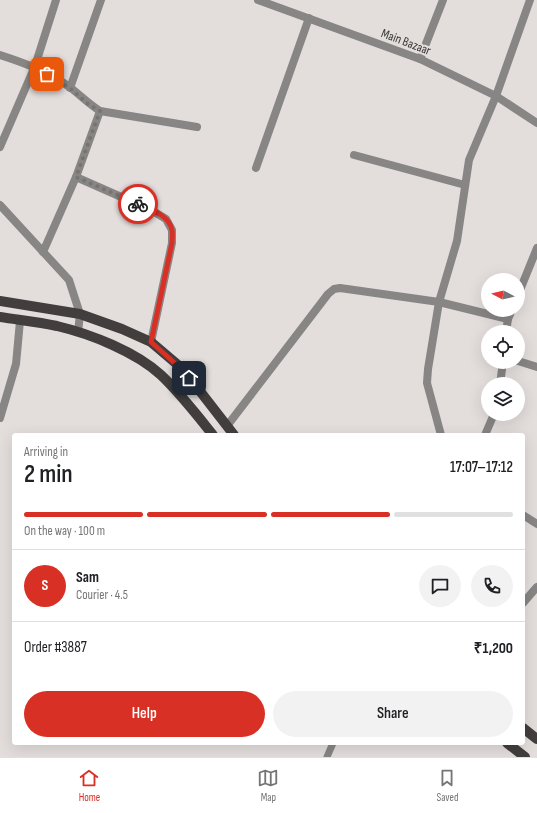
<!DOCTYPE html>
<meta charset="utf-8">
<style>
:root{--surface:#fff;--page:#f2f2f2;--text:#202124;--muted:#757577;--line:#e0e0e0;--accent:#d93025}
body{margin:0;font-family:"Sofia Sans Condensed",sans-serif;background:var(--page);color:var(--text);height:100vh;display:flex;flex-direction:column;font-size:15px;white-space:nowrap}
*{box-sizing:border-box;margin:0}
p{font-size:13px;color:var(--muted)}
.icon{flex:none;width:22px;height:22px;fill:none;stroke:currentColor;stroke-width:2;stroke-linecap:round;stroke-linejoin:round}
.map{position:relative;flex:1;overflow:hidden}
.panel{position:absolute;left:12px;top:433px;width:513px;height:312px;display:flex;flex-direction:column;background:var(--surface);border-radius:4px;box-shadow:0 4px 16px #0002}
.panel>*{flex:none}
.needle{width:26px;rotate:277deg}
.buttons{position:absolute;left:481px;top:273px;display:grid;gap:8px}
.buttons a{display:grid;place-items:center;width:44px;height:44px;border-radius:50%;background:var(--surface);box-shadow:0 4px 16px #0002;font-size:20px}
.pin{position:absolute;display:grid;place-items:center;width:34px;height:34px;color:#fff;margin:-17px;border-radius:8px;box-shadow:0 2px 6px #0006}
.courier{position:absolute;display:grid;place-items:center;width:40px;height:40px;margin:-20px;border:3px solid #d93025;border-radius:50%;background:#fff;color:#222;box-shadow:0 1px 5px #0007}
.head em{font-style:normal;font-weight:600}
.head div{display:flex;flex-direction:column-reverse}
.head{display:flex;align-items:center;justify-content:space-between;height:68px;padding:0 12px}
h1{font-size:26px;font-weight:600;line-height:30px}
.bar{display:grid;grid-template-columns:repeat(4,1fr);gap:6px 4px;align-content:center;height:48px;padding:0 12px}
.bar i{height:5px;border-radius:3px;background:var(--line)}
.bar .current{background:var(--accent)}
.bar p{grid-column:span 4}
.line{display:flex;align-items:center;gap:10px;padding:0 12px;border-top:1px solid var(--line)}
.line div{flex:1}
.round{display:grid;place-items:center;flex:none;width:42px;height:42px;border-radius:21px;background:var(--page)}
.action{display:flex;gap:8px;margin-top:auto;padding:8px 12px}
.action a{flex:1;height:46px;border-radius:24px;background:var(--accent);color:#fff;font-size:16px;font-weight:600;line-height:46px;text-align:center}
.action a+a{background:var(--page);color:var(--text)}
.tab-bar{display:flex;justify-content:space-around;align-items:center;height:56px;border-top:1px solid var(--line);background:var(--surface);font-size:11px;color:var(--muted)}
.tab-bar a{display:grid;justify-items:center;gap:2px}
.tab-bar .current{color:var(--accent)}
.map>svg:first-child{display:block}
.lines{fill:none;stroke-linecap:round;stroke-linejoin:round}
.service{stroke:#888585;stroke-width:7}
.minor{stroke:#888585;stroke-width:8}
.primary{stroke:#423e3e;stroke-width:10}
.done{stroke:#767371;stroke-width:4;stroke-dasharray:0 7.2}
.route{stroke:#d93025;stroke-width:5}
.labels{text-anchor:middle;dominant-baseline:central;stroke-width:4;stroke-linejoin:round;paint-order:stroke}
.street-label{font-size:13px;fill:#3b3938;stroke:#e3dedc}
</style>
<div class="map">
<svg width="537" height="757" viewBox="0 0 537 757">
<rect width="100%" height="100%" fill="#e3dedc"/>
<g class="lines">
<polyline class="service" points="327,757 333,743"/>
<g class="minor">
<polyline points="258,0 420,59 496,96 537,123"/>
<path d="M 0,55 C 25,63 49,72 71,88 C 81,96 89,104 100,111 L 197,127"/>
<polyline points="420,59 443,0"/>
<polyline points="70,88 101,0"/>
<polyline points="0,147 35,66 56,0"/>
<polyline points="354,155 465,185"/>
<polyline points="256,168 309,18"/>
<polyline points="76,177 153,211 166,219 172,230 172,243 151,342"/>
<polyline points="0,205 69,280 80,314 78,332"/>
<polyline points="43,252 76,177 100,111"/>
<polyline points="518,295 537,248"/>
<polyline points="506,332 508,319 512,310"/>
<polyline points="518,361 537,367"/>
<polyline points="500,384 503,362"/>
<polyline points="0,418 16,364 20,321"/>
<polyline points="227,426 328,294 334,289 340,288 439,302 508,319"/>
<polyline points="441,435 427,383 428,369 439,302 457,241 469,160 496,96 530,0"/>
<polyline points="485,435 494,414"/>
<polyline points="523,515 537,524"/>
<polyline points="523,603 537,587"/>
</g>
<g class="primary">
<polyline points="0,301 80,314 122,329 151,342 178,365 189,377 234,435"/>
<path d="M 0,317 C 19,320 38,322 57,326 C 91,334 136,352 161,375 C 180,393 197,415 213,435"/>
<polyline points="523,728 537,739"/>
<polyline points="507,743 525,757"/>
</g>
</g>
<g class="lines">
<polyline class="done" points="47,74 70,88 88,104 100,111 76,177 138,204"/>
<path class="route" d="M 138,204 C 151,210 169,215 172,230 C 173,234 172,239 172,243 L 151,342 L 178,366 L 189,378"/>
</g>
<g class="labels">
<g class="street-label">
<text transform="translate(406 42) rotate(21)">Main Bazaar</text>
</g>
</g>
</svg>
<div class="buttons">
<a><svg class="needle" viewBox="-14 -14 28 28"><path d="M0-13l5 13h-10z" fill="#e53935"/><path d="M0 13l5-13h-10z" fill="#757577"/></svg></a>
<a><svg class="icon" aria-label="locate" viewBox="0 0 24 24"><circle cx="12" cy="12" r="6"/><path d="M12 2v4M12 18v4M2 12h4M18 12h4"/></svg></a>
<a><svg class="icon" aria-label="layers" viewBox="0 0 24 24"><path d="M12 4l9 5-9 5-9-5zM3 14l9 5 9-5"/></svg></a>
</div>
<div class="pin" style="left:47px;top:74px;background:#ea580c"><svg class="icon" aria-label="bag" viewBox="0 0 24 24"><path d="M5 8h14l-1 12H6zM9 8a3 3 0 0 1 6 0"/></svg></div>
<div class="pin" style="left:189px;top:378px;background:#1f2937"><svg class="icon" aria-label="home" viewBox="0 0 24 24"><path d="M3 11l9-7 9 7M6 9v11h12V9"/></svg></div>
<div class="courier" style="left:138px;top:204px"><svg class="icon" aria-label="bike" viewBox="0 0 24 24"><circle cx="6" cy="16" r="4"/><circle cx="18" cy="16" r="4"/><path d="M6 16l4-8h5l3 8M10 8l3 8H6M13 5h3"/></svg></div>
<section class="panel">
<div class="head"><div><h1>2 min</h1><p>Arriving in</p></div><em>17:07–17:12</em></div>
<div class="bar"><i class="current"></i><i class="current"></i><i class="current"></i><i></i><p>On the way · 100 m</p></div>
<div class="line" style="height:72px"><b class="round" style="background:var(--accent);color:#fff">S</b><div><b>Sam</b><p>Courier · 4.5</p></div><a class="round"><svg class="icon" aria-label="chat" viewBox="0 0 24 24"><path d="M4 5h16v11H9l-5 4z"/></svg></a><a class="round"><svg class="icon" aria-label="phone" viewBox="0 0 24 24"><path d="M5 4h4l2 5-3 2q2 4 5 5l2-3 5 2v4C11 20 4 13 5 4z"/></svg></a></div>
<div class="line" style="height:52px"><div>Order #3887</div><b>₹1,200</b></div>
<div class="action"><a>Help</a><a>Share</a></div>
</section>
</div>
<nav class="tab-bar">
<a class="current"><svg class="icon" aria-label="home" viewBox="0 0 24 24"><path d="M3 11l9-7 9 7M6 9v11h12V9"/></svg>Home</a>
<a><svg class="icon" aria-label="map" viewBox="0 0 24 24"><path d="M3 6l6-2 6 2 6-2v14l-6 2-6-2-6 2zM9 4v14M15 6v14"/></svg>Map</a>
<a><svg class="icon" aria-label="saved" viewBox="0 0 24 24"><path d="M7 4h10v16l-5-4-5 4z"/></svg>Saved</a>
</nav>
